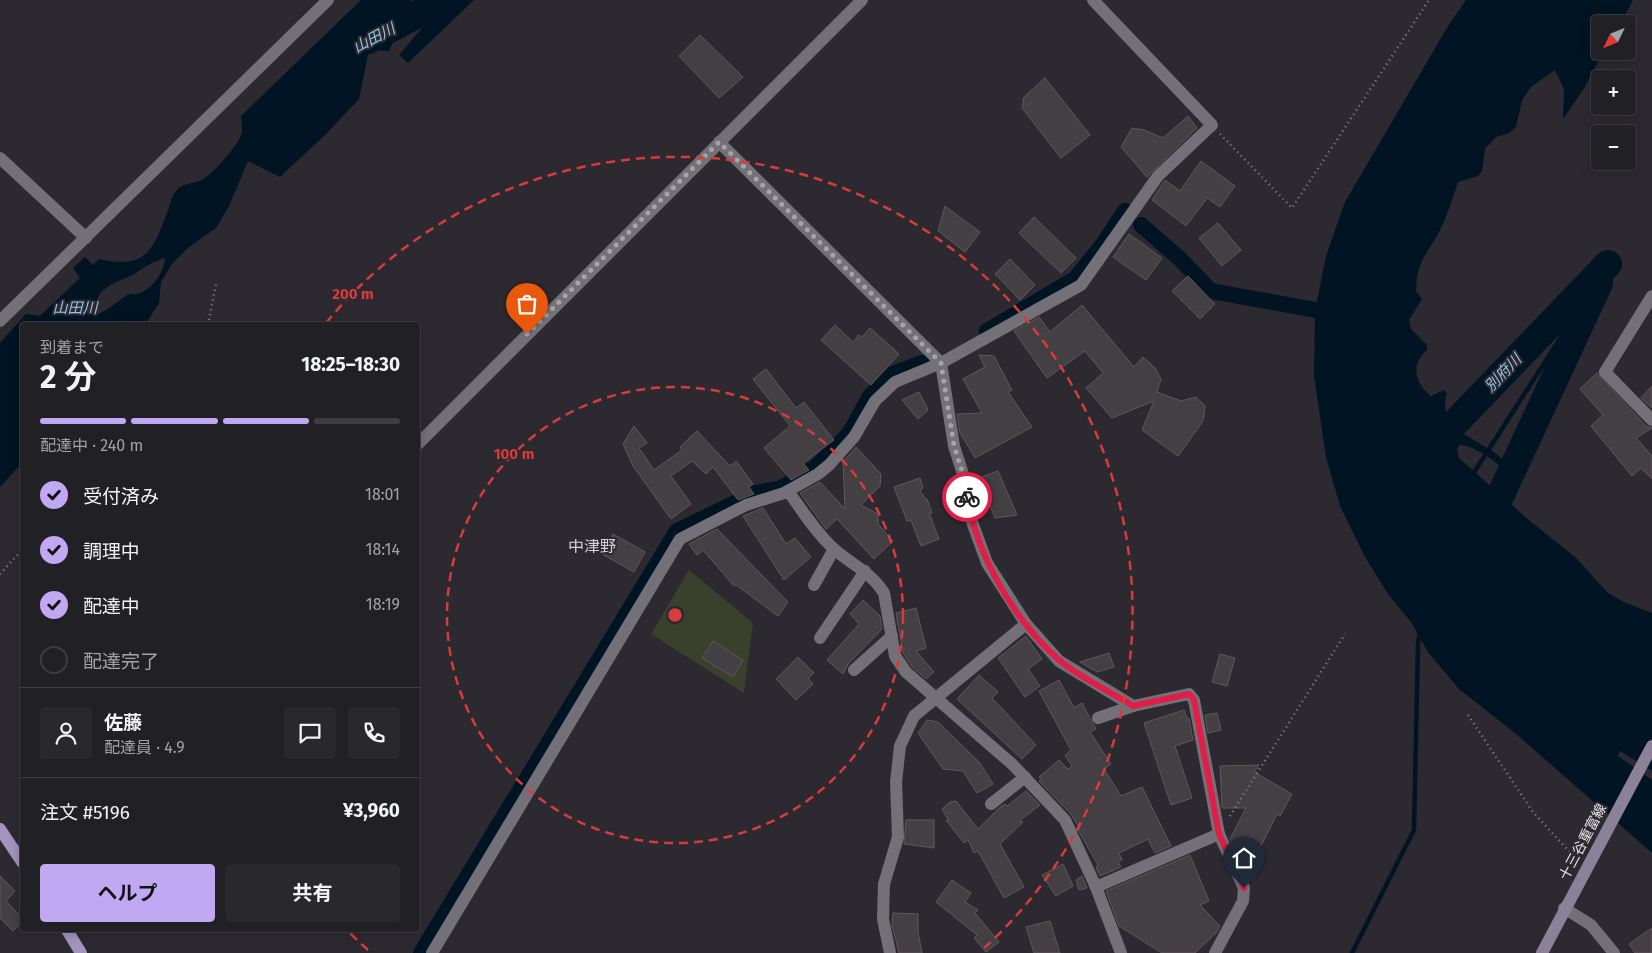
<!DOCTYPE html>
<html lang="ja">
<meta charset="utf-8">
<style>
:root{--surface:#212024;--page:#29282c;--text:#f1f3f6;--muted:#a2a3a6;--line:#3e3e41;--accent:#c1a8f3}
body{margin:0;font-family:"Fira Sans","Noto Sans JP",sans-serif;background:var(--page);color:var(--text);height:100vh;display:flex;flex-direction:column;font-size:19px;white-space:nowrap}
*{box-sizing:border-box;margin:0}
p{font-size:16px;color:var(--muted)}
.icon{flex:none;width:28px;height:28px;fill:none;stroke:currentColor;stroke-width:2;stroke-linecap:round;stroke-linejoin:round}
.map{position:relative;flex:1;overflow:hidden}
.side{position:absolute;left:20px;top:322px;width:400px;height:610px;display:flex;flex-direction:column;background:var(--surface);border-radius:5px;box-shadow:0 2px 12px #0003,0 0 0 1px var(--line)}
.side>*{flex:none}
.needle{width:32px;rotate:227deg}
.buttons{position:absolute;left:1591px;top:15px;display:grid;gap:10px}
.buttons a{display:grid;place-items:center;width:45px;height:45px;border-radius:5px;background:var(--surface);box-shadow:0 2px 12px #0003,0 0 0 1px var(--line);font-size:25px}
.pin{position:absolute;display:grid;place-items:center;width:42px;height:42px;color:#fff;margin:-51px -21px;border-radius:50% 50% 50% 0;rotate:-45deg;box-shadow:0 0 5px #0007}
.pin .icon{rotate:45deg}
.courier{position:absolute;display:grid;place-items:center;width:50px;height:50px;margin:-25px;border:4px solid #e11d48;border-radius:50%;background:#fff;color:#222;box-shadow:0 1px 6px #0007}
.head em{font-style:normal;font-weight:700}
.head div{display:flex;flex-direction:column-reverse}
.head{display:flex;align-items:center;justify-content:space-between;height:85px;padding:0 20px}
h1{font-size:32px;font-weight:700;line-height:38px}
.bar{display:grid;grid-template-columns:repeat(4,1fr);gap:8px 5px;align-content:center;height:60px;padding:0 20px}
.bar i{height:6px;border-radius:4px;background:var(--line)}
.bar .active{background:var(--accent)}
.bar p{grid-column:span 4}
.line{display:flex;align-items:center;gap:12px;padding:0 20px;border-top:1px solid var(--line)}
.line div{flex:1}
.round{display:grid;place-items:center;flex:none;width:52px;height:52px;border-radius:5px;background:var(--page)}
ol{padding:0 20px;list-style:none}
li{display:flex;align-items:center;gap:15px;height:55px}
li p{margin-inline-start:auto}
li .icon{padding:5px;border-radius:50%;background:var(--accent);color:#111;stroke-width:4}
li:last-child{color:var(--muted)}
li i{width:28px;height:28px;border:2px solid var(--line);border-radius:50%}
.button{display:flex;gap:10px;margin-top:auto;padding:10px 20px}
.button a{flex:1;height:58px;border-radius:5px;background:var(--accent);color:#111;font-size:20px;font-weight:700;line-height:58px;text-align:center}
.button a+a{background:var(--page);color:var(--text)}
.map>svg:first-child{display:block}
.green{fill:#39402b}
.water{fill:#001423;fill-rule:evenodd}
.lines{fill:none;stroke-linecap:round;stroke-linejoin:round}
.stream{stroke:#001423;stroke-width:4.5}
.canal{stroke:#001423;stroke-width:16}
.river{stroke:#001423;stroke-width:28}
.building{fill:#443f43;stroke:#5e585d}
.path{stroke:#87858a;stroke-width:2.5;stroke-dasharray:1 4;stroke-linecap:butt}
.street{stroke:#737177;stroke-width:12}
.secondary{stroke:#8b829a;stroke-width:12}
.primary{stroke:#a393bd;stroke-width:12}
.done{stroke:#a6a4a8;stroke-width:5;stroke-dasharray:0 9}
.route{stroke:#e11d48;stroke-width:6}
.ring{fill:none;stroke:#d83b3b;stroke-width:2.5;stroke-dasharray:9 6}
.labels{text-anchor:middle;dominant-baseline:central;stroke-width:4;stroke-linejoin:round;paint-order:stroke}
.street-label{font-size:14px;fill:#e7e6e9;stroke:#2c2a30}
.water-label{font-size:15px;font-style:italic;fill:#94c5ea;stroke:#2c2a30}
.quarter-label{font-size:16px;fill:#d5d2da;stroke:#2c2a30}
.centre{fill:#d83b3b;stroke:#2c2a30;stroke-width:2.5}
.ring-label{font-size:15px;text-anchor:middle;font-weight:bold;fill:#d83b3b;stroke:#2c2a30;stroke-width:4;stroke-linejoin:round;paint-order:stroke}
</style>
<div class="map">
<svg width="1652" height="953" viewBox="0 0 1652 953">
<rect width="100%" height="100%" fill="#2c2a30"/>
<polygon class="green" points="689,570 753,623 744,693 651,634"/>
<g class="water">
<path d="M 361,0 L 411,0 L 389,51 L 369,50 L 359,99 L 326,134 L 280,177 L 248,161 L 229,206 L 216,228 L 189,247 L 172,264 L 161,282 L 159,303 L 145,325 L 131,325 L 127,320 L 120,325 L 22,325 L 22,463 L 0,487 L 0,343 L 26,314 L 40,316 L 80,278 L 73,268 L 85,257 L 93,265 L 99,259 C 145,269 152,253 167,213 C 170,206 171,197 176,191 C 182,183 191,184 200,181 C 211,176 237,147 241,135 C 243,130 241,122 241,116 ZM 165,258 C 165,270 154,287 142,292 C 138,295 132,293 127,295 C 117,302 109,309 98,314 L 95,311 C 96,285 116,284 134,274 C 144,268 153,261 165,258 Z"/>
<polygon points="446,0 474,0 408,63 399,55"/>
<path d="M 1466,0 L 1633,0 L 1620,24 L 1600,24 L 1600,51 L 1604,51 L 1583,90 L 1563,119 L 1564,89 L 1555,70 L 1531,87 L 1522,100 L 1516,127 L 1509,133 L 1496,137 L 1485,149 L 1482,171 L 1478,176 L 1458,182 C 1452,200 1447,217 1438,234 C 1425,257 1417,261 1416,291 L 1422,299 L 1409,320 L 1411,329 L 1427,345 L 1427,350 C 1410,364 1415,384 1431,396 L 1444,390 L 1447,394 C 1434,432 1487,440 1505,462 C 1508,466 1510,472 1512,476 C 1498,464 1479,447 1460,445 L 1457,449 L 1459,458 L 1530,521 L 1575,557 L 1608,593 L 1624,602 L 1652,613 L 1652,771 L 1620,751 L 1618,756 L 1652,780 L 1652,853 L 1515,733 L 1459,689 L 1428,652 L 1411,622 L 1388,594 L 1365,557 L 1340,506 L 1326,457 L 1314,376 L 1315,311 L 1326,256 L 1345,202 L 1448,26 Z"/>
</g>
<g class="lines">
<g class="stream">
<polyline points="1471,477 1608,264"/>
<polyline points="1352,953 1414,830 1418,643 1420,632"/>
</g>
<g class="canal">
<polyline points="1141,225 1179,258 1211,291 1321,311 1333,299"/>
<polyline points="987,331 1075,279 1104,243 1125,211"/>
<polyline points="421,953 677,531 756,493 781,488 816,467 849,434 870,396 893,374 922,363"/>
</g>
<g class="river">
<polyline points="369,40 431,7 437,0"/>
<polyline points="1429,450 1608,264"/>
<polyline points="1501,525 1490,518 1599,283"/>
</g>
</g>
<g class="building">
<polygon points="700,35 743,77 719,98 679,56"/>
<polygon points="1045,78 1090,135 1061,158 1022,108 1024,97"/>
<polygon points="1188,116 1197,128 1147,177 1121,147 1132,128 1144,130 1163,138"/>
<polygon points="1201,161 1235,186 1220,207 1207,198 1186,226 1152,200 1165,180 1180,191"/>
<polygon points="945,206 980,232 965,252 938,231"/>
<polygon points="1034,217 1076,258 1061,273 1019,233"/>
<polygon points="1218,223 1241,250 1222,266 1199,238"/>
<polygon points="1129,234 1162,258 1146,280 1113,257"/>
<polygon points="1010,259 1035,285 1020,300 995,274"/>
<polygon points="1188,276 1215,304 1200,319 1172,291"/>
<polygon points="1082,305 1134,367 1143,357 1155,368 1161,379 1157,392 1181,401 1196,397 1205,406 1203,421 1178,456 1142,430 1154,401 1112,418 1086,388 1103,373 1085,351 1047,378 1014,331 1039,317 1050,332"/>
<polygon points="835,325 853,342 859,335 862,337 870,328 899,354 871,385 821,340"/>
<polygon points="979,355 994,356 1012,390 1008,392 1032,427 975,458 960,433 957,414 982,413 963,379 985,367"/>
<polygon points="766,369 796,408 804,402 834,440 803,463 809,470 791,480 764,448 790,426 753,379"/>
<polygon points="1597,373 1646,426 1652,428 1636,438 1652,456 1652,479 1641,468 1632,476 1591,426 1603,415 1580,389"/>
<polygon points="1652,386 1652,408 1641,398"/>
<polygon points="919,392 928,410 918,419 902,400"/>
<polygon points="634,426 647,443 639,448 654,470 682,450 680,447 697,431 730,466 736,461 753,484 749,487 754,494 738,500 713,467 706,474 692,461 671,476 691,504 671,519 633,466 623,444"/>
<polygon points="856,447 881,474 880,486 861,505 878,514 878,524 893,541 874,559 837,519 826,529 800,493 820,482 845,509 843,462"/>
<polygon points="998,471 1017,515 995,518 979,478"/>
<polygon points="920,478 923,488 920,490 925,499 927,499 932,513 929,513 939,539 921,546 911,520 907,521 894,487"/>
<polygon points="763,508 786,544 795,538 811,557 784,580 743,516"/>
<polygon points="717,529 788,602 778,616 736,585 734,586 703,550 697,555 689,544"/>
<polygon points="613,534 645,552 634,572 602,554"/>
<polygon points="863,600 880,616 882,629 848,664 843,674 827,660 859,624 850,614"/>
<polygon points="916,608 926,648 916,651 934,672 926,679 912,667 903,653 896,613"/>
<polygon points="1026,636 1042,659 1028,669 1040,686 1025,697 998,658"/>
<polygon points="713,641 743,660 733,677 702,658"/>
<polygon points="1109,653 1114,667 1097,672 1080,662"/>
<polygon points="1220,654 1235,658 1227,686 1212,682"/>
<polygon points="798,657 814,673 808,678 813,684 796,700 776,679"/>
<polygon points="979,675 998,692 992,698 1036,745 1022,759 957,699"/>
<polygon points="1059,680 1074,708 1082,703 1096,729 1090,732 1111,764 1104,769 1121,796 1142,787 1171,846 1155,853 1148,839 1119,853 1122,860 1118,862 1121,867 1100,876 1096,867 1098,865 1078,830 1080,829 1071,814 1039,781 1041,779 1039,777 1059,760 1068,769 1072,766 1065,755 1071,750 1039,691"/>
<polygon points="1184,710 1187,719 1189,718 1193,740 1175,746 1192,798 1171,805 1144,723"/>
<polygon points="1217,713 1221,730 1208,733 1205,715"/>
<polygon points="927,720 938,722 980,763 993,784 977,793 963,771 943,769 918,733"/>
<polygon points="1259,765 1254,772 1292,794 1280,816 1277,814 1256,856 1233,845 1230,839 1246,808 1222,808 1220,766"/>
<polygon points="1026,791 1040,805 1020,820 1023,822 1000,844 1024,887 1004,898 978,851 974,853 968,840 964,843 946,820 949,821 942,809 950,802 956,801 978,829 1000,807 1005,804 1007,806"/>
<polygon points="906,820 934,820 934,848 904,844"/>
<polygon points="1190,855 1209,901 1200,905 1220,926 1217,932 1195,953 1162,953 1119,926 1106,891"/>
<polygon points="1063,864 1073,886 1056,896 1042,875"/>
<polygon points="0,876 15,891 6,901 22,918 22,922 13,931 0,918"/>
<polygon points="1082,876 1087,888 1079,890 1076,880"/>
<polygon points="952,880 971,893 965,902 978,910 975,913 999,942 986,952 974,938 977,935 936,902"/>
<polygon points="893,913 918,914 918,932 922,953 899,953 892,925"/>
<polygon points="1050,921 1060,953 1034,953 1026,927"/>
<polygon points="1652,928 1652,953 1635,953 1629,944"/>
</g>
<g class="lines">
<g class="path">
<polyline points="1220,134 1292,208 1429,0"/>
<polyline points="208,325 216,284"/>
<polyline points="0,574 22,550"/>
<polyline points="1468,715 1533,812 1577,860"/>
<polyline points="1230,816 1345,634"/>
</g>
<g class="street">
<polyline points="719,142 941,363 954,446 963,474 971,519 987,563 1026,624"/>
<polyline points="0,158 86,238"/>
<polyline points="1652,296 1605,372 1652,420"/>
<polyline points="0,321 328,0"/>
<polyline points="418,444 862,0"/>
<path d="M 788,491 C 802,510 816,533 834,549 C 852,565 871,572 884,593 L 895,656 L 906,672 L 1012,764 L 1065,820 L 1096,887"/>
<polyline points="814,585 834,549"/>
<polyline points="820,638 865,571"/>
<polyline points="854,670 892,636"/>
<polyline points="1098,718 1133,706"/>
<polyline points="991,804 1025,777"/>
<polyline points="1564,908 1591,925 1614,953"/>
<polyline points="432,953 680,539 746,505 784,493 818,474 829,465 854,437 875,401 895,382 941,363 1081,285 1158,176 1212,125 1093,0"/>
<polyline points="890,953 883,919 884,884 898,837 896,782 900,746 914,716 1026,624 1059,661 1133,706 1189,694 1194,700 1219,834 1244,888 1243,901 1215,953"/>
<polyline points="1121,953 1096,887 1219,834"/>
</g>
<polyline class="secondary" points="1542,953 1652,746"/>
<g class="primary">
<polyline points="0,829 22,862"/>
<polyline points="67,930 81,953"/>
</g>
</g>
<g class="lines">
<polyline class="done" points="527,334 719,142 941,363 954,446 963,474 967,497"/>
<path class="route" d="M 967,497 C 977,556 1014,620 1059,660 C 1076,675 1112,693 1133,706 L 1189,694 L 1194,700 L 1219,834 L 1244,888"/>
</g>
<g class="ring">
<circle cx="675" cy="615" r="228"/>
<path d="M368 950A455 455 0 0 1 348 931M326 323A455 455 0 1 1 982 950"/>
</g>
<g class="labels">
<g class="street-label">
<text transform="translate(1583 842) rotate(-62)">十三谷重富線</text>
</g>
<g class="water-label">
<text transform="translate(374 38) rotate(-28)">山田川</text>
<text x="75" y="308">山田川</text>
<text transform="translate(1503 373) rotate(-46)">別府川</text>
</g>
<g class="quarter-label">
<text x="592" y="546">中津野</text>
</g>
</g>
<circle cx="675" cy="615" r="8" class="centre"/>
<g class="ring-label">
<text x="353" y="299">200 m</text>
<text x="514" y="459">100 m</text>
</g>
</svg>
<div class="buttons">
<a><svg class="needle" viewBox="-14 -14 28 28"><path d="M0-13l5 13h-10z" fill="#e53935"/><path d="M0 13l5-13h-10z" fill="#a2a3a6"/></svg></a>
<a>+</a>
<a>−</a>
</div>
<div class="pin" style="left:527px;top:334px;background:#ea580c"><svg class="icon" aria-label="bag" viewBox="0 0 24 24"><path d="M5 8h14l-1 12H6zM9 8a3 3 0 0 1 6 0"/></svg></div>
<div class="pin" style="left:1244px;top:888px;background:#1f2937"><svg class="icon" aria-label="home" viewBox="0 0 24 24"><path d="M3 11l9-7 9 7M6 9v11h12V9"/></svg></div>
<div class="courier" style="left:967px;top:497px"><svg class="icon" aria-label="bike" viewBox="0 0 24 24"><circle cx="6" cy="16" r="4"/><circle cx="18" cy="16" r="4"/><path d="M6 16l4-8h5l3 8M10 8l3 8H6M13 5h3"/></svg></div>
<section class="side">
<div class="head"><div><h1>2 分</h1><p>到着まで</p></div><em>18:25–18:30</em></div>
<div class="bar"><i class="active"></i><i class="active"></i><i class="active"></i><i></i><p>配達中 · 240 m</p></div>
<ol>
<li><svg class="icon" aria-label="check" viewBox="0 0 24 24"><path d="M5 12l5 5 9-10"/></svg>受付済み<p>18:01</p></li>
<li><svg class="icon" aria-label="check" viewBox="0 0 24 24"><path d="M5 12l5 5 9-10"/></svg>調理中<p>18:14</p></li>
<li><svg class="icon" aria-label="check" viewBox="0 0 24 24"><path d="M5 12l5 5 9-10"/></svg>配達中<p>18:19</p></li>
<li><i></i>配達完了</li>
</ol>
<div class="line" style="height:90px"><a class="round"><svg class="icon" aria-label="person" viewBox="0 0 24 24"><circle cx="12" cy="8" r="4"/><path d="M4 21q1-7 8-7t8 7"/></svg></a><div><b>佐藤</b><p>配達員 · 4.9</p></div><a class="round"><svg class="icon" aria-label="chat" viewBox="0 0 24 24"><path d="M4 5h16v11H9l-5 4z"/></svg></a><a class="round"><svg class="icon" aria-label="phone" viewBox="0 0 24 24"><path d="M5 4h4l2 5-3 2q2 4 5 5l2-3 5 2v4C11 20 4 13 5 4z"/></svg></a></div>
<div class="line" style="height:65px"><div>注文 #5196</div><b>¥3,960</b></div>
<div class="button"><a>ヘルプ</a><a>共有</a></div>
</section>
</div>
